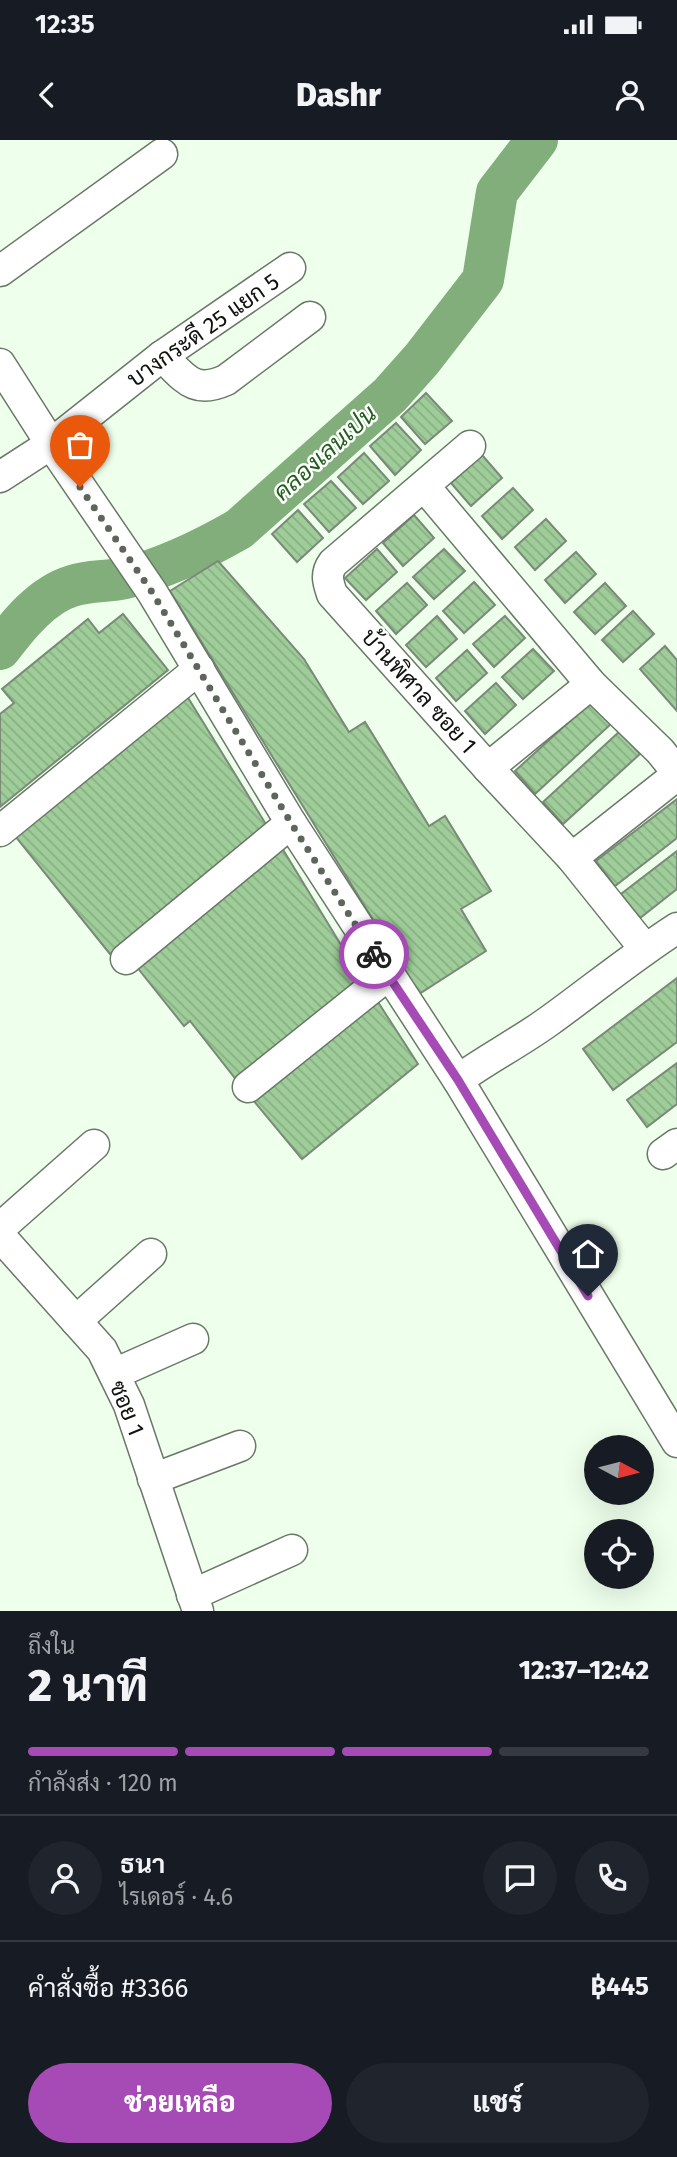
<!DOCTYPE html>
<html lang="th">
<meta charset="utf-8">
<style>
:root{--surface:#171b24;--page:#20242c;--text:#f1f3f6;--muted:#9ea1a6;--line:#363941;--accent:#a64ab5}
body{margin:0;font-family:"Fira Sans",Sarabun,sans-serif;background:var(--page);color:var(--text);height:100vh;display:flex;flex-direction:column;font-size:26px;white-space:nowrap}
*{box-sizing:border-box;margin:0}
p{font-size:23px;color:var(--muted)}
.icon{flex:none;width:38px;height:38px;fill:none;stroke:currentColor;stroke-width:2;stroke-linecap:round;stroke-linejoin:round}
.map{position:relative;height:1471px;overflow:hidden}
.details{display:flex;flex-direction:column;background:var(--surface);flex:1}
.details>*{flex:none}
.needle{width:46px;rotate:97deg}
.fabs{position:absolute;left:584px;top:1295px;display:grid;gap:14px}
.fabs a{display:grid;place-items:center;width:70px;height:70px;border-radius:50%;background:var(--surface);box-shadow:0 7px 28px #0002;font-size:35px}
.pin{position:absolute;display:grid;place-items:center;width:60px;height:60px;color:#fff;margin:-72px -30px;border-radius:50% 50% 50% 0;rotate:-45deg;box-shadow:0 0 7px #0007}
.pin .icon{rotate:45deg}
.courier{position:absolute;display:grid;place-items:center;width:70px;height:70px;margin:-35px;border:5px solid #a64ab5;border-radius:50%;background:#fff;color:#222;box-shadow:0 2px 9px #0007}
.head em{font-style:normal;font-weight:800}
.head div{display:flex;flex-direction:column-reverse}
.head{display:flex;align-items:center;justify-content:space-between;height:119px;padding:0 28px}
h1{font-size:46px;font-weight:800;line-height:52px}
.bar{display:grid;grid-template-columns:repeat(4,1fr);gap:10px 7px;align-content:center;height:84px;padding:0 28px}
.bar i{height:9px;border-radius:5px;background:var(--line)}
.bar .selected{background:var(--accent)}
.bar p{grid-column:span 4}
.line{display:flex;align-items:center;gap:18px;padding:0 28px;border-top:2px solid var(--line)}
.line div{flex:1}
.round{display:grid;place-items:center;flex:none;width:74px;height:74px;border-radius:37px;background:var(--page)}
.cta{display:flex;gap:14px;margin-top:auto;padding:14px 28px}
.cta a{flex:1;height:80px;border-radius:42px;background:var(--accent);color:#fff;font-size:28px;font-weight:800;line-height:80px;text-align:center}
.cta a+a{background:var(--page);color:var(--text)}
.status{display:flex;justify-content:space-between;align-items:center;height:49px;padding:0 35px;background:var(--surface);direction:ltr}
.status svg{height:19px;fill:currentColor}
header{display:flex;justify-content:space-between;align-items:center;height:91px;padding:0 28px;background:var(--surface);font-size:32px;font-weight:800}
.map>svg:first-child{display:block}
.lines{fill:none;stroke-linecap:round;stroke-linejoin:round}
.river{stroke:#81ae7b;stroke-width:42}
.building{fill:url(#building-back-hatch);stroke:#7a8978;stroke-width:2}
.minor-casing{stroke:#697867;stroke-width:33}
.minor{stroke:#fff;stroke-width:30}
.done{stroke:#5c665b;stroke-width:7;stroke-dasharray:0 12.6}
.route{stroke:#a64ab5;stroke-width:9}
.labels{text-anchor:middle;dominant-baseline:central;stroke-width:5;stroke-linejoin:round;paint-order:stroke}
.street-label{font-size:23px;fill:#0e130d;stroke:#fff}
.water-label{font-size:24px;font-style:italic;fill:#225f1c;stroke:#fff}
</style>
<div class="status"><b>12:35</b><svg viewBox="0 0 49 12"><path d="M0 12V9h3v3zM5 12V6h3v6zM10 12V3h3v9zM15 12V0h3v12zM26 1h20v11H26zM47 4h2v5h-2z"/></svg></div>
<header><svg class="icon" aria-label="back" viewBox="0 0 24 24"><path d="M15 5l-7 7 7 7"/></svg>Dashr<svg class="icon" aria-label="person" viewBox="0 0 24 24"><circle cx="12" cy="8" r="4"/><path d="M4 21q1-7 8-7t8 7"/></svg></header>
<div class="map">
<svg width="677" height="1471" viewBox="0 0 677 1471">
<defs>
<pattern id="building-back-hatch" width="6" height="6" patternUnits="userSpaceOnUse" patternTransform="scale(1.75)"><rect width="6" height="6" fill="#9fcd99"/><path d="M-1 5l2 2M0 0l6 6M5-1l2 2" fill="none" stroke="#88af83"/></pattern>
</defs>
<rect width="100%" height="100%" fill="#eeffec"/>
<g class="lines">
<path class="river" d="M 0,509 C 18,485 42,455 72,446 C 89,440 108,442 125,438 C 162,429 206,408 239,389 L 390,255 L 422,219 L 483,140 L 497,52 L 537,0"/>
</g>
<g class="building">
<polygon points="426,253 452,281 425,304 401,277"/>
<polygon points="396,283 421,310 395,335 370,306"/>
<polygon points="364,313 389,341 363,364 338,337"/>
<polygon points="482,315 502,338 471,366 451,343"/>
<polygon points="331,341 356,368 329,392 304,364"/>
<polygon points="513,348 533,370 502,399 482,376"/>
<polygon points="298,370 323,398 297,422 272,394"/>
<polygon points="414,375 434,398 403,426 383,403"/>
<polygon points="546,379 566,401 535,430 515,407"/>
<polygon points="377,409 397,432 366,460 345,438"/>
<polygon points="444,409 465,431 434,459 413,437"/>
<polygon points="576,412 596,434 565,463 545,440"/>
<polygon points="218,421 304,519 349,592 365,582 429,686 445,676 491,751 461,769 486,811 419,854 170,451"/>
<polygon points="474,442 495,465 464,493 443,471"/>
<polygon points="407,443 427,465 396,494 376,471"/>
<polygon points="605,443 626,466 595,494 574,472"/>
<polygon points="633,471 654,494 623,522 602,500"/>
<polygon points="123,474 168,530 0,667 0,574 14,563 2,549 88,479 99,493"/>
<polygon points="437,476 457,499 426,527 406,505"/>
<polygon points="505,476 525,498 494,527 473,504"/>
<polygon points="665,506 677,520 677,571 640,529"/>
<polygon points="533,509 554,531 523,559 502,537"/>
<polygon points="467,510 487,533 456,561 436,538"/>
<polygon points="496,543 516,565 485,594 465,571"/>
<polygon points="187,556 267,686 110,814 15,696"/>
<polygon points="592,561 612,583 535,654 515,631"/>
<polygon points="620,591 640,614 563,684 543,662"/>
<polygon points="677,659 677,698 615,746 596,721"/>
<polygon points="282,708 363,841 238,942 190,881 184,886 136,826"/>
<polygon points="677,711 677,749 640,778 621,754"/>
<polygon points="677,838 677,902 613,950 583,909"/>
<polygon points="376,859 418,924 302,1019 253,960"/>
<polygon points="677,923 677,964 647,987 627,960"/>
</g>
<g class="lines">
<defs>
<g id="minor">
<polyline points="0,131 162,14"/>
<path d="M 162,216 C 184,237 193,255 226,240 L 310,177"/>
<polyline points="0,224 51,304 152,452 291,683 458,940 677,1302"/>
<path d="M 470,306 L 333,423 C 325,434 328,442 332,454 L 488,628 L 572,718 L 645,809"/>
<polyline points="0,337 51,304 162,216 290,128"/>
<polyline points="424,346 591,544 660,611 677,632"/>
<polyline points="488,628 591,544"/>
<polyline points="0,691 199,529"/>
<polyline points="572,718 677,635"/>
<polyline points="126,819 291,683"/>
<path d="M 458,940 C 487,919 520,902 549,881 C 592,850 632,817 677,788"/>
<polyline points="248,947 388,835"/>
<polyline points="663,1014 677,1004"/>
<polyline points="0,1088 94,1005"/>
<polyline points="0,1096 102,1210 129,1265 198,1471"/>
<polyline points="76,1181 151,1114"/>
<polyline points="114,1234 193,1199"/>
<polyline points="153,1339 240,1306"/>
<polyline points="192,1455 292,1410"/>
</g>
</defs>
<use href="#minor" class="minor-casing"/>
<use href="#minor" class="minor"/>
</g>
<g class="lines">
<polyline class="done" points="80,347 152,452 291,683 374,814"/>
<polyline class="route" points="374,814 458,940 588,1156"/>
</g>
<g class="labels">
<g class="street-label">
<text transform="translate(203 190) rotate(-35)">บางกระดี 25 แยก 5</text>
<text transform="translate(419 551) rotate(48)">บ้านพิศาล ซอย 1</text>
<text transform="translate(127 1268) rotate(68)">ซอย 1</text>
</g>
<g class="water-label">
<text transform="translate(325 313) rotate(-42)">คลองเลนเปน</text>
</g>
</g>
</svg>
<div class="fabs">
<a><svg class="needle" viewBox="-14 -14 28 28"><path d="M0-13l5 13h-10z" fill="#e53935"/><path d="M0 13l5-13h-10z" fill="#9ea1a6"/></svg></a>
<a><svg class="icon" aria-label="locate" viewBox="0 0 24 24"><circle cx="12" cy="12" r="6"/><path d="M12 2v4M12 18v4M2 12h4M18 12h4"/></svg></a>
</div>
<div class="pin" style="left:80px;top:347px;background:#ea580c"><svg class="icon" aria-label="bag" viewBox="0 0 24 24"><path d="M5 8h14l-1 12H6zM9 8a3 3 0 0 1 6 0"/></svg></div>
<div class="pin" style="left:588px;top:1156px;background:#1f2937"><svg class="icon" aria-label="home" viewBox="0 0 24 24"><path d="M3 11l9-7 9 7M6 9v11h12V9"/></svg></div>
<div class="courier" style="left:374px;top:814px"><svg class="icon" aria-label="bike" viewBox="0 0 24 24"><circle cx="6" cy="16" r="4"/><circle cx="18" cy="16" r="4"/><path d="M6 16l4-8h5l3 8M10 8l3 8H6M13 5h3"/></svg></div>
</div>
<section class="details">
<div class="head"><div><h1>2 นาที</h1><p>ถึงใน</p></div><em>12:37–12:42</em></div>
<div class="bar"><i class="selected"></i><i class="selected"></i><i class="selected"></i><i></i><p>กำลังส่ง · 120 m</p></div>
<div class="line" style="height:126px"><a class="round"><svg class="icon" aria-label="person" viewBox="0 0 24 24"><circle cx="12" cy="8" r="4"/><path d="M4 21q1-7 8-7t8 7"/></svg></a><div><b>ธนา</b><p>ไรเดอร์ · 4.6</p></div><a class="round"><svg class="icon" aria-label="chat" viewBox="0 0 24 24"><path d="M4 5h16v11H9l-5 4z"/></svg></a><a class="round"><svg class="icon" aria-label="phone" viewBox="0 0 24 24"><path d="M5 4h4l2 5-3 2q2 4 5 5l2-3 5 2v4C11 20 4 13 5 4z"/></svg></a></div>
<div class="line" style="height:91px"><div>คำสั่งซื้อ #3366</div><b>฿445</b></div>
<div class="cta"><a>ช่วยเหลือ</a><a>แชร์</a></div>
</section>
